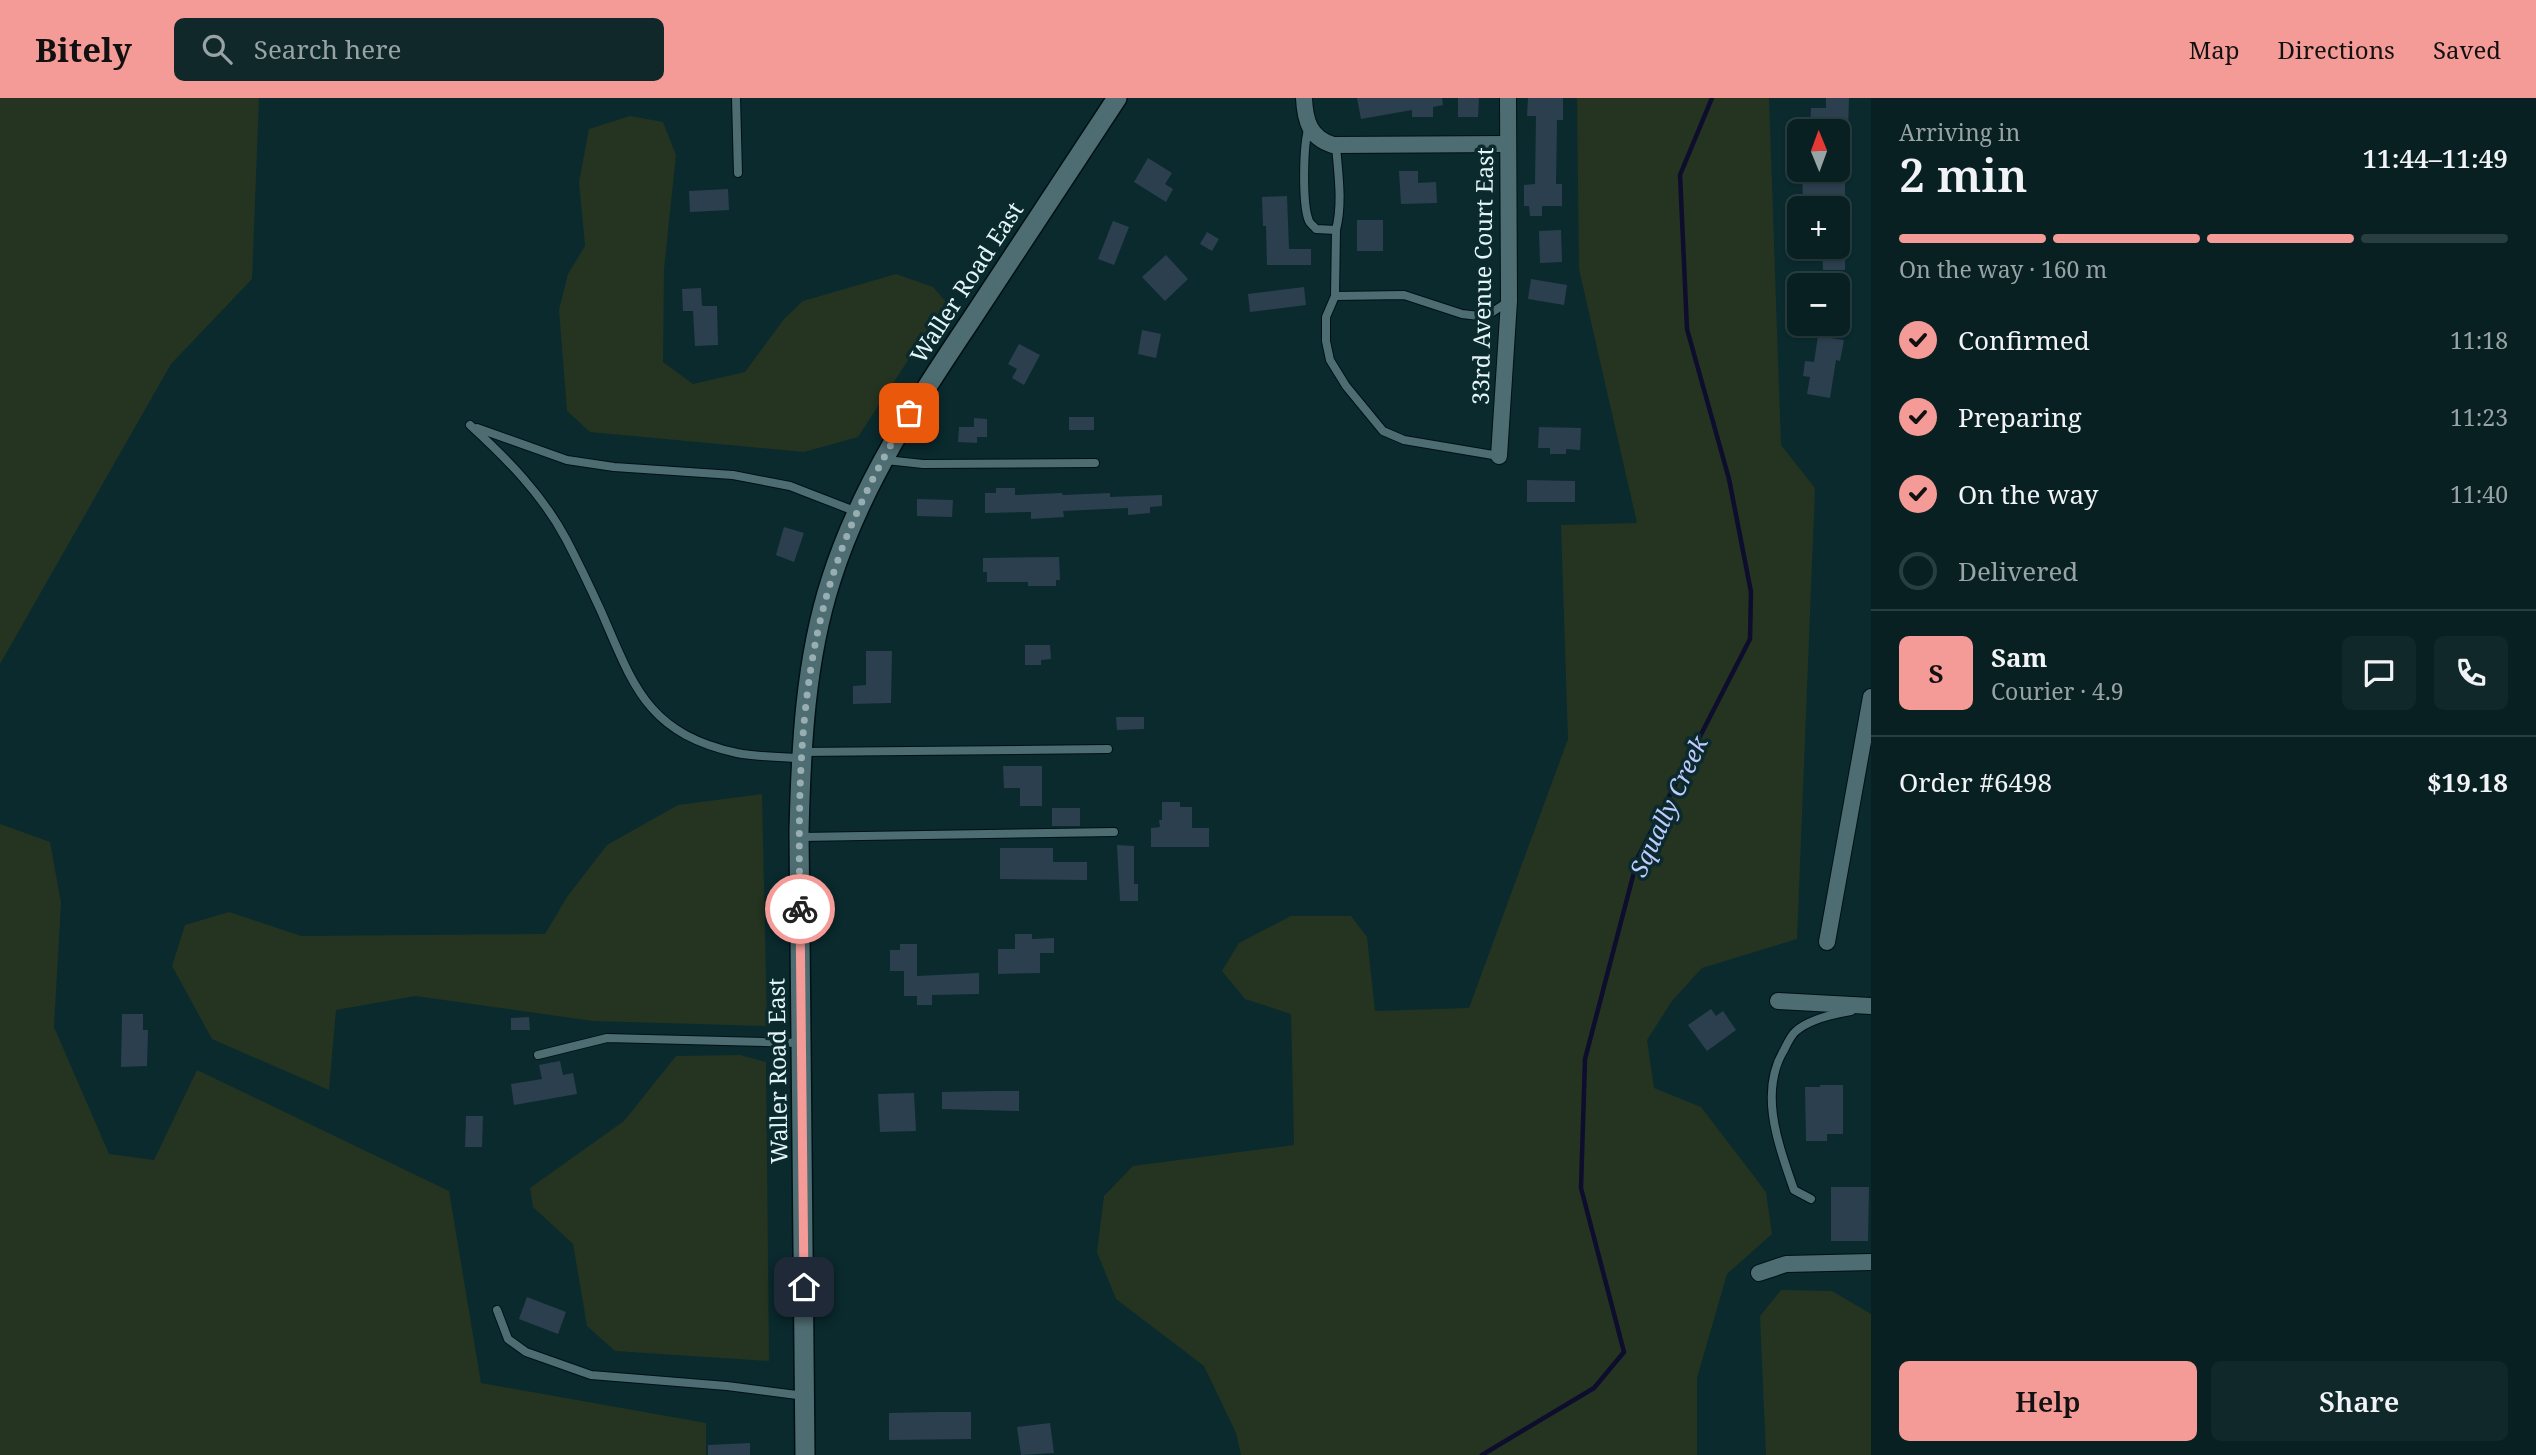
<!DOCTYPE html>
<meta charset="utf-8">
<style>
:root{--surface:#082022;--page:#11282a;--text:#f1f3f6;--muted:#98a3a5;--line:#293e40;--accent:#f59b97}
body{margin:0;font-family:"Noto Serif",serif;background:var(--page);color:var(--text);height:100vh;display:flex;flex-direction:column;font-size:26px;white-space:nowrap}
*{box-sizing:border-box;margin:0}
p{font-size:23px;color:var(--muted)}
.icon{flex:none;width:38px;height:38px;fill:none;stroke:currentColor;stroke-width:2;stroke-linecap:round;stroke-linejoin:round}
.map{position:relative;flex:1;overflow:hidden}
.drawer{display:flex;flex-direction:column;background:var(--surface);width:665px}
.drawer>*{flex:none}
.needle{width:46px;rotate:359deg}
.controls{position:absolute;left:1787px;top:21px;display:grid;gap:14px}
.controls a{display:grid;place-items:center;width:63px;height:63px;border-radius:10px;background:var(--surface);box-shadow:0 2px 5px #0004,0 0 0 2px var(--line);font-size:35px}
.pin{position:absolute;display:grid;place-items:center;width:60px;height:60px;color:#fff;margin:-30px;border-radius:14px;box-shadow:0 4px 10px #0006}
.courier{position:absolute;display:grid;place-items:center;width:70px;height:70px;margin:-35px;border:5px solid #f59b97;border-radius:50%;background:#fff;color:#222;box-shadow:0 2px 9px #0007}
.head em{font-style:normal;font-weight:600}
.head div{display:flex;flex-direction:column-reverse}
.head{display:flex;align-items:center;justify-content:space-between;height:119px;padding:0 28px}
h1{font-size:46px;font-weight:600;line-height:52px}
.bar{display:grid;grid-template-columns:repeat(4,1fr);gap:10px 7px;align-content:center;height:84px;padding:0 28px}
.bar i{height:9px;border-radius:5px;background:var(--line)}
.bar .selected{background:var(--accent)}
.bar p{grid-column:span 4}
.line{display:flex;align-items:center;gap:18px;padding:0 28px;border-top:2px solid var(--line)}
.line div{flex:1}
.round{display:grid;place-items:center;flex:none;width:74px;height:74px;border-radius:10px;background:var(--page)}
ol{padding:0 28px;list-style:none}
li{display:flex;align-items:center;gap:21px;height:77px}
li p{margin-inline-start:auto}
li .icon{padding:7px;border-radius:50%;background:var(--accent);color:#111;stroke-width:4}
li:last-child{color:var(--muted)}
li i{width:38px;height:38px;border:4px solid var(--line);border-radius:50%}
.button{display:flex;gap:14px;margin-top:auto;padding:14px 28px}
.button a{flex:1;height:80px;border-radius:10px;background:var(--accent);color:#111;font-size:28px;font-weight:600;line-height:80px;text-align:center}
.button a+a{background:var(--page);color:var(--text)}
header{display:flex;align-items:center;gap:42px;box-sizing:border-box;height:98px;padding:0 35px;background:var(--accent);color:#111}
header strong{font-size:33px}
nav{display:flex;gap:38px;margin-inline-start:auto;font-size:24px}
.search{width:490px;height:63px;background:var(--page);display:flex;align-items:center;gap:18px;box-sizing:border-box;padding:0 24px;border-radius:10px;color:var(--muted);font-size:26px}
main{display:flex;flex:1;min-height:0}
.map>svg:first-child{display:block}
.green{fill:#243420}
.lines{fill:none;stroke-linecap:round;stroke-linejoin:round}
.stream{stroke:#0e0d2e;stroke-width:4.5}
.building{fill:#2c3f4f}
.service-casing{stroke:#001115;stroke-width:10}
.minor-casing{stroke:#001115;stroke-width:18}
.tertiary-casing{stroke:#001115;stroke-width:22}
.service{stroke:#4e6d72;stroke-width:8}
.minor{stroke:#4e6d72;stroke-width:16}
.tertiary{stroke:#4e6d72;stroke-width:19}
.done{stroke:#98aeb1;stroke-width:7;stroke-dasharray:0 12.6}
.route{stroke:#f59b97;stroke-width:9}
.labels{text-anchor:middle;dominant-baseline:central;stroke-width:7;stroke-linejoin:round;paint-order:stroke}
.street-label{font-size:23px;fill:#e4f5f8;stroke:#0a2a2e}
.water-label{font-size:24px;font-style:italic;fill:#c1c9fe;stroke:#0a2a2e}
</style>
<header>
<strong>Bitely</strong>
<div class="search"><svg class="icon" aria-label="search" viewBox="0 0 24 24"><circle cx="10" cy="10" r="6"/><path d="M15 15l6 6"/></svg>Search here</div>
<nav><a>Map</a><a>Directions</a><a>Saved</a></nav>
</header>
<main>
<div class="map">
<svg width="1871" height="1357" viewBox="0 0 1871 1357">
<rect width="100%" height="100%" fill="#0a2a2e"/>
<g class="green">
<polygon points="0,0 259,0 252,181 171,266 0,566"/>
<polygon points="1577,0 1769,0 1781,347 1815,390 1797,841 1702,870 1672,903 1647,942 1654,990 1701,1009 1766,1094 1772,1136 1727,1176 1697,1280 1697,1357 1241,1357 1236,1335 1204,1268 1116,1201 1097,1154 1104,1098 1133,1068 1294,1047 1291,916 1245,901 1222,873 1239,845 1291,818 1351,818 1367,839 1375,913 1469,910 1568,641 1561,427 1637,425 1579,171"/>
<polygon points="630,18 663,24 676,57 664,171 663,264 693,286 745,274 784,221 803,203 896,176 933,189 946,204 858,339 804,354 590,334 567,313 559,212 568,176 585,148 579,84 589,31"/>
<polygon points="762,696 767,928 593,923 415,898 336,912 329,992 212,941 172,868 185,827 229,814 301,838 545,836 567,799 607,747 678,707"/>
<polygon points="0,726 50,744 61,805 54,929 109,1056 154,1062 197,972 449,1093 481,1285 706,1325 706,1357 0,1357"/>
<polygon points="740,957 766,964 769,1263 615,1253 587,1228 573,1146 533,1109 530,1090 624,1023 676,958"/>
<polygon points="1781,1192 1832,1193 1871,1216 1871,1357 1766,1357 1760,1218"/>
</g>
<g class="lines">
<polyline class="stream" points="1482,1357 1594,1290 1624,1254 1581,1090 1585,961 1638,759 1750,541 1751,494 1729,381 1687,231 1680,77 1712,0"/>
</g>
<g class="building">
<polygon points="1357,0 1442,0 1443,7 1433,9 1433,19 1412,19 1412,12 1361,21"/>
<polygon points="1458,0 1479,0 1478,19 1458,19"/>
<polygon points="1528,0 1563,0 1563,22 1557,22 1556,86 1562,86 1562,108 1542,108 1542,118 1530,118 1529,108 1524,108 1524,87 1535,86 1536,18 1527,18"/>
<polygon points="1826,0 1849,0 1848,33 1810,33 1811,10 1826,10"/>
<polygon points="1148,60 1172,75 1165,86 1173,91 1166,104 1134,84"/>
<polygon points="1802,72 1827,72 1827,83 1845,83 1845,103 1803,104"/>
<polygon points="1399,73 1418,73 1418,85 1436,84 1437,105 1401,106"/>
<polygon points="728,91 729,112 690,114 689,93"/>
<polygon points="1287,98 1289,151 1311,151 1311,167 1267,167 1266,128 1263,128 1262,99"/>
<rect x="1838" y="121" width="13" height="20"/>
<rect x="1357" y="122" width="26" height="31"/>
<polygon points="1113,123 1129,129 1114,167 1098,161"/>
<polygon points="1561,132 1562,164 1540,165 1539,133"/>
<polygon points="1207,134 1219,141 1212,153 1200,146"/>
<polygon points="1822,149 1845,149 1845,172 1823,172"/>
<polygon points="1166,157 1188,181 1165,203 1142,179"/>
<polygon points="1531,181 1567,187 1564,207 1528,201"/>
<polygon points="1304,189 1306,207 1250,214 1248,196"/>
<polygon points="701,190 702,208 717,208 718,247 695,248 693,213 683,213 682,191"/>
<polygon points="1142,232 1161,236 1156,260 1138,256"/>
<polygon points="1818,238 1844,242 1840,263 1836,262 1830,300 1807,296 1810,279 1803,278 1805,263 1814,264"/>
<polygon points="1019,246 1040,257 1024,287 1012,280 1017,271 1008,266"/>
<rect x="1069" y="319" width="25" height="13"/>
<polygon points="974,320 987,321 987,339 977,339 977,345 958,344 959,329 974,329"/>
<polygon points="1539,329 1581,330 1580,352 1566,351 1566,356 1550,356 1550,350 1538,350"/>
<polygon points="1527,382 1575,383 1575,404 1527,404"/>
<polygon points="996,390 1015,390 1015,397 1062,395 1063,397 1110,395 1110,399 1162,397 1162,408 1150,409 1150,415 1128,417 1128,410 1063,413 1064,419 1031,421 1031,414 985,415 985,395 996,395"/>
<polygon points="917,401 953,402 952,419 917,418"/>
<polygon points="784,429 804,435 794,464 776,457"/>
<polygon points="1059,459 1060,482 1056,482 1056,488 1028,488 1028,484 987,484 987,474 983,474 983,460"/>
<polygon points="1025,547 1050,547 1051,561 1041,562 1041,567 1025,567"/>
<polygon points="866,553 892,553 891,605 853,606 853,588 866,587"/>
<polygon points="1116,619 1144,619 1144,631 1117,632"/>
<polygon points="1003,668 1042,668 1042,708 1020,708 1020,690 1004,690"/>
<polygon points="1162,704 1180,704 1180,709 1192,709 1192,730 1209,730 1209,749 1151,749 1151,730 1160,729 1159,722 1162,722"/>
<rect x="1052" y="710" width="28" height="18"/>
<polygon points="1117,747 1134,748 1134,786 1138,786 1138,803 1120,803"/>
<polygon points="1000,750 1053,750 1053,764 1087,764 1087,782 1000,781"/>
<polygon points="1015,836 1032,836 1032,841 1054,840 1054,855 1040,855 1040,875 998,876 998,851 1015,851"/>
<polygon points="900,846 917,846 917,878 979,875 979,896 932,897 932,907 917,907 917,898 904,898 904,873 890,873 890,852 900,852"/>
<polygon points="1711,911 1716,918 1723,913 1736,932 1707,953 1688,927"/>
<polygon points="122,916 143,916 143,932 148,932 147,968 121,969"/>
<polygon points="529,919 530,932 511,932 511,920"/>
<polygon points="560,963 563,977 573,975 577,996 514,1007 511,986 542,981 539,967"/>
<polygon points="1820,987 1843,987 1843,1036 1827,1036 1827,1043 1806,1043 1805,989 1820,989"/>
<polygon points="993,993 1019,993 1019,1013 942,1011 942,994"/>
<polygon points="914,995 916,1033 880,1034 878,996"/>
<polygon points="466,1018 483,1018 482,1049 465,1049"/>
<polygon points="1831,1089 1869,1089 1868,1143 1831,1143"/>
<polygon points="527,1199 566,1214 558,1236 519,1221"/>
<polygon points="937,1314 971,1314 971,1341 889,1342 889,1315"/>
<polygon points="1050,1325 1054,1355 1021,1357 1017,1329"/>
<polygon points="750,1345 750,1357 708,1357 708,1347"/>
</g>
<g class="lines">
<defs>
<g id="service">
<polyline points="736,0 738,75"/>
<path d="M 1309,29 C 1303,45 1302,107 1309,123 C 1310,126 1314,128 1316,131 L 1336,132 C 1343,104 1338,76 1336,47"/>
<polyline points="1336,132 1335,198 1326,219 1326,243 1330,262 1346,288 1383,333 1404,342 1499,358"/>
<polyline points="1335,198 1404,197 1462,216 1479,218 1491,215 1509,203"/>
<path d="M 470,327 C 507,361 542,396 566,441 C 578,464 590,489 601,513 C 634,589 647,635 737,655 C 758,659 781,659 801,660"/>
<polyline points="477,330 567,362 614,369 733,377 790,388 857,414"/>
<polyline points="886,362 923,366 1095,365"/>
<polyline points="801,654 1108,651"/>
<polyline points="800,739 1114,734"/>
<polyline points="538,957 607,940 802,945"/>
<path d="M 1811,1101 L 1794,1092 C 1779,1048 1758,995 1784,952 C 1787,946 1791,937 1796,933 C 1810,921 1833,916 1851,913"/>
<polyline points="497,1212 508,1241 526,1254 591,1277 727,1288 805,1298"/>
</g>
<g id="minor">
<path d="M 1304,0 C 1305,23 1310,40 1333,47 L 1508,46"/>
<polyline points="1499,358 1509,203 1508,0"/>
<polyline points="1827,844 1871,599"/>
<polyline points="1778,903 1871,908"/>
<polyline points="1759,1175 1786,1166 1871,1164"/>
</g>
<path id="tertiary" d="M 805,1357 L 799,734 C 801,650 805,563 831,482 C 861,387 916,304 971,222 C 1020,148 1068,74 1117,0"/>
</defs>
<use href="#service" class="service-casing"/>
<use href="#minor" class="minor-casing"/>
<use href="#tertiary" class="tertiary-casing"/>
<use href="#service" class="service"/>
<use href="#minor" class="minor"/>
<use href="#tertiary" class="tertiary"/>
</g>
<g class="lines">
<path class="done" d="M 800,811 C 798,702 798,589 831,483 C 849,424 878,368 909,315"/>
<polyline class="route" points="800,811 804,1189"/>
</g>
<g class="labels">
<g class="street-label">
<text transform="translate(1482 178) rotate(-89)">33rd Avenue Court East</text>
<text transform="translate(966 184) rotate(-57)">Waller Road East</text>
<text transform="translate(777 973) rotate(-91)">Waller Road East</text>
</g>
<g class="water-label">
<text transform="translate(1668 708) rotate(-65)">Squally Creek</text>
</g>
</g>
</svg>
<div class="controls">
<a><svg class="needle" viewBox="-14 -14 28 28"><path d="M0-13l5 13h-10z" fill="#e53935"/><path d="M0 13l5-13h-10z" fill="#98a3a5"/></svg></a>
<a>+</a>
<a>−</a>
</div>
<div class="pin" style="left:909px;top:315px;background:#ea580c"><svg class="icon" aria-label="bag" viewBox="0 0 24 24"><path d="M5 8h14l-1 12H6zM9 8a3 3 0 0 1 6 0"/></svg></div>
<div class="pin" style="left:804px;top:1189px;background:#1f2937"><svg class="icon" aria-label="home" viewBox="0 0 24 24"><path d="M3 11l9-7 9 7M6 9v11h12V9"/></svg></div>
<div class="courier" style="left:800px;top:811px"><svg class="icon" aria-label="bike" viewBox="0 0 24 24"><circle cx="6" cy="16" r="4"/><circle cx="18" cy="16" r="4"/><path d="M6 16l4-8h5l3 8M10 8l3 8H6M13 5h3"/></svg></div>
</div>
<section class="drawer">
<div class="head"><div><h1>2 min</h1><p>Arriving in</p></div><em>11:44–11:49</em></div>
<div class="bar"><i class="selected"></i><i class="selected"></i><i class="selected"></i><i></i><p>On the way · 160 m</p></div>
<ol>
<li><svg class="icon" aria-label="check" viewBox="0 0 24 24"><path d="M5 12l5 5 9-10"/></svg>Confirmed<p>11:18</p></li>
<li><svg class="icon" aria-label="check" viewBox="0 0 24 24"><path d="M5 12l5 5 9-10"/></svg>Preparing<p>11:23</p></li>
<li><svg class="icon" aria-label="check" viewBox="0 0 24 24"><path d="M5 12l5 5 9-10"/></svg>On the way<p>11:40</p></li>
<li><i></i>Delivered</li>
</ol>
<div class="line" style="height:126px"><b class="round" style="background:var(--accent);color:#111">S</b><div><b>Sam</b><p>Courier · 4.9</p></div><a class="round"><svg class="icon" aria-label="chat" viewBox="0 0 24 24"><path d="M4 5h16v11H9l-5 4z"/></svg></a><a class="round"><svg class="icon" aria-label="phone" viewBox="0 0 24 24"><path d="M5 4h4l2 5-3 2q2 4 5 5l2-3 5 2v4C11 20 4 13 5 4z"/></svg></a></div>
<div class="line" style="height:91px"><div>Order #6498</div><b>$19.18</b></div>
<div class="button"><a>Help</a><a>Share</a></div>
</section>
</main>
